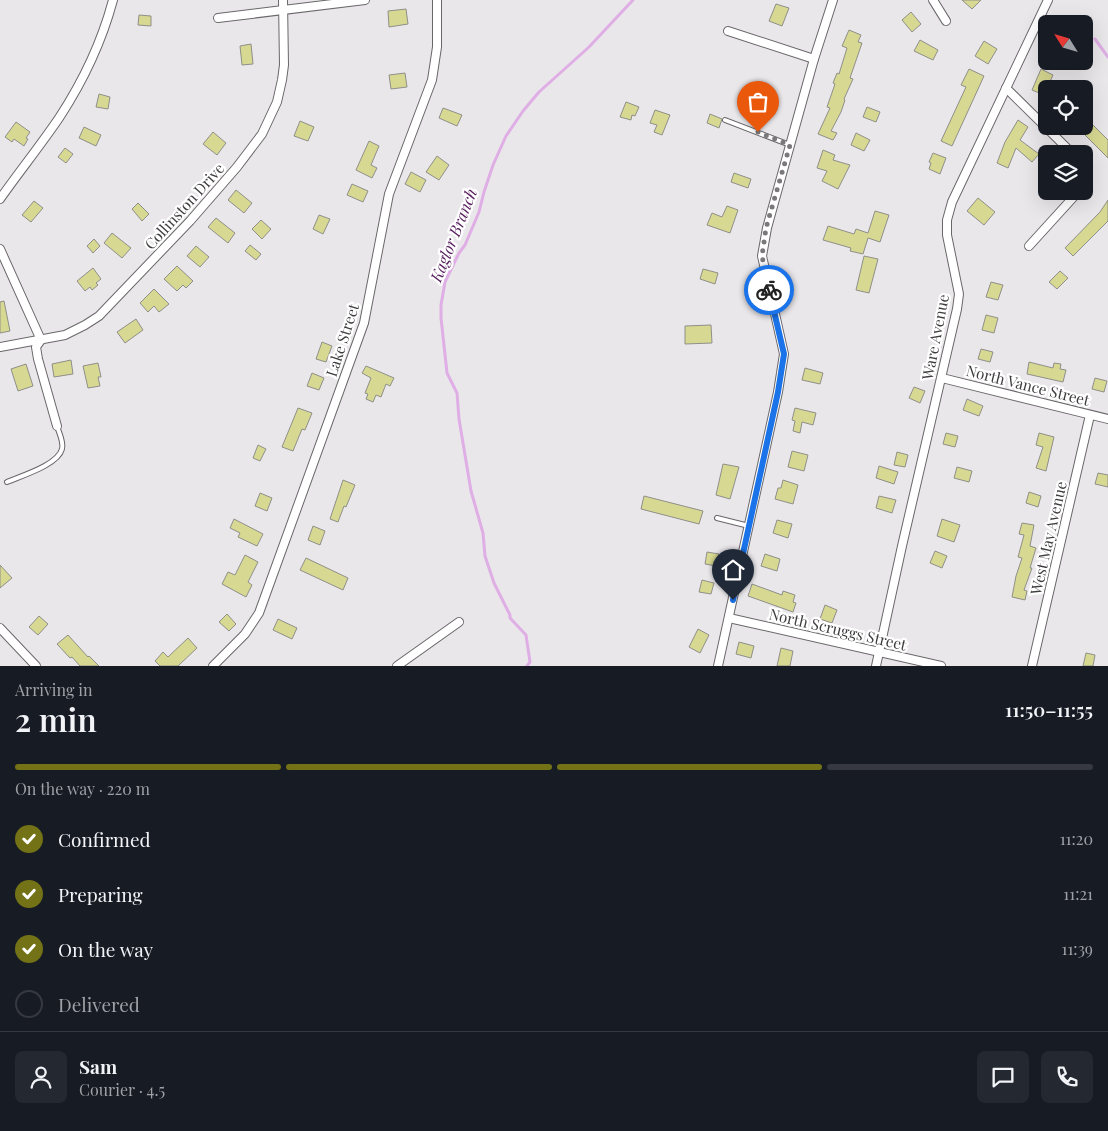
<!DOCTYPE html>
<meta charset="utf-8">
<style>
:root{--surface:#171b24;--page:#242831;--text:#f1f3f6;--muted:#9ea1a6;--line:#363941;--accent:#737216}
body{margin:0;font-family:"Playfair Display",serif;background:var(--page);color:var(--text);height:100vh;display:flex;flex-direction:column;font-size:19px;white-space:nowrap}
*{box-sizing:border-box;margin:0}
p{font-size:16px;color:var(--muted)}
.icon{flex:none;width:28px;height:28px;fill:none;stroke:currentColor;stroke-width:2;stroke-linecap:round;stroke-linejoin:round}
.map{position:relative;height:666px;overflow:hidden}
.side{display:flex;flex-direction:column;background:var(--surface);flex:1}
.side>*{flex:none}
.needle{width:32px;rotate:307deg}
.buttons{position:absolute;left:1038px;top:15px;display:grid;gap:10px}
.buttons a{display:grid;place-items:center;width:55px;height:55px;border-radius:8px;background:var(--surface);box-shadow:0 5px 20px #0002;font-size:25px}
.pin{position:absolute;display:grid;place-items:center;width:42px;height:42px;color:#fff;margin:-51px -21px;border-radius:50% 50% 50% 0;rotate:-45deg;box-shadow:0 0 5px #0007}
.pin .icon{rotate:45deg}
.courier{position:absolute;display:grid;place-items:center;width:50px;height:50px;margin:-25px;border:4px solid #1a73e8;border-radius:50%;background:#fff;color:#222;box-shadow:0 1px 6px #0007}
.summary em{font-style:normal;font-weight:600}
.summary div{display:flex;flex-direction:column-reverse}
.summary{display:flex;align-items:center;justify-content:space-between;height:85px;padding:0 15px}
h1{font-size:32px;font-weight:600;line-height:38px}
.bar{display:grid;grid-template-columns:repeat(4,1fr);gap:8px 5px;align-content:center;height:60px;padding:0 15px}
.bar i{height:6px;border-radius:4px;background:var(--line)}
.bar .current{background:var(--accent)}
.bar p{grid-column:span 4}
.line{display:flex;align-items:center;gap:12px;padding:0 15px;border-top:1px solid var(--line)}
.line div{flex:1}
.round{display:grid;place-items:center;flex:none;width:52px;height:52px;border-radius:8px;background:var(--page)}
ol{padding:0 15px;list-style:none}
li{display:flex;align-items:center;gap:15px;height:55px}
li p{margin-inline-start:auto}
li .icon{padding:5px;border-radius:50%;background:var(--accent);color:#fff;stroke-width:4}
li:last-child{color:var(--muted)}
li i{width:28px;height:28px;border:2px solid var(--line);border-radius:50%}
.map>svg:first-child{display:block}
.lines{fill:none;stroke-linecap:round;stroke-linejoin:round}
.stream{stroke:#dfaee5;stroke-width:3}
.building{fill:#d7d891;stroke:#8f8f8a}
.lane-casing{stroke:#6a676a;stroke-width:6}
.street-casing{stroke:#6a676a;stroke-width:10}
.lane{stroke:#fff;stroke-width:4}
.street{stroke:#fff;stroke-width:8}
.done{stroke:#7a787b;stroke-width:5;stroke-dasharray:0 9}
.route{stroke:#1a73e8;stroke-width:6}
.labels{text-anchor:middle;dominant-baseline:central;stroke-width:4.5;stroke-linejoin:round;paint-order:stroke}
.street-label{font-size:15px;fill:#3e3c3e;stroke:#fff}
.water-label{font-size:16px;font-style:italic;fill:#561d5d;stroke:#fff}
</style>
<div class="map">
<svg width="1108" height="666" viewBox="0 0 1108 666">
<rect width="100%" height="100%" fill="#eae7eb"/>
<g class="lines">
<g class="stream">
<polyline points="1095,39 1108,57"/>
<polyline points="527,666 530,662 526,635 510,618 510,615 494,583 485,556 483,533 471,491 459,419 457,393 447,373 441,318 441,305 445,282 459,253 465,245 479,212 484,192 493,165 506,136 523,111 539,92 589,47 633,0"/>
</g>
</g>
<g class="building">
<polygon points="962,0 981,0 972,9"/>
<polygon points="776,4 789,8 782,26 769,21"/>
<polygon points="406,9 408,24 389,27 388,11"/>
<polygon points="911,12 921,24 912,32 902,20"/>
<polygon points="139,15 151,16 151,26 138,25"/>
<polygon points="849,30 861,35 858,42 862,43 850,78 853,79 844,99 845,100 841,112 831,131 837,133 833,140 818,134 830,108 827,107 835,84 833,83 837,73 839,74 847,48 842,46"/>
<polygon points="920,40 938,50 933,60 914,51"/>
<polygon points="984,41 997,49 988,64 975,56"/>
<polygon points="251,44 253,64 242,65 240,46"/>
<polygon points="969,69 984,76 952,146 941,141 966,87 961,85"/>
<polygon points="1041,69 1053,75 1044,95 1032,90"/>
<polygon points="405,73 407,87 391,89 389,75"/>
<polygon points="99,94 110,97 108,109 96,107"/>
<polygon points="750,101 765,105 761,118 747,114"/>
<polygon points="626,102 639,107 635,116 632,115 631,120 620,117"/>
<polygon points="867,107 880,112 876,122 863,117"/>
<polygon points="443,108 462,115 457,126 439,118"/>
<polygon points="655,110 670,115 662,135 654,132 657,125 650,123"/>
<polygon points="710,114 722,119 719,128 707,123"/>
<polygon points="1084,116 1108,140 1108,158 1076,126 1084,126"/>
<polygon points="1018,120 1028,127 1020,140 1039,154 1032,162 1016,148 1008,168 997,163 1005,142"/>
<polygon points="300,121 314,127 308,141 294,136"/>
<polygon points="16,122 30,132 26,138 28,139 24,146 14,139 12,142 5,137"/>
<polygon points="84,127 101,135 96,146 79,138"/>
<polygon points="213,132 226,143 217,155 203,144"/>
<polygon points="856,133 870,140 864,151 851,145"/>
<polygon points="369,141 379,146 371,165 377,168 372,178 356,170"/>
<polygon points="65,148 73,154 66,163 58,157"/>
<polygon points="823,150 835,155 833,160 850,165 838,189 822,181 827,171 817,168"/>
<polygon points="933,153 946,158 940,174 929,169 931,163 929,162"/>
<polygon points="437,156 449,165 439,180 426,172"/>
<polygon points="411,172 426,180 420,192 405,184"/>
<polygon points="734,173 751,179 748,188 731,182"/>
<polygon points="352,184 368,191 363,202 347,195"/>
<polygon points="236,190 252,203 244,213 228,200"/>
<polygon points="978,198 995,212 984,225 967,211"/>
<polygon points="1108,200 1108,221 1073,256 1065,248 1100,212"/>
<polygon points="34,201 43,208 31,222 22,215"/>
<polygon points="138,203 149,214 142,221 132,209"/>
<polygon points="727,206 738,210 730,233 707,225 712,213 722,217"/>
<polygon points="875,211 889,215 880,242 868,238 863,254 850,251 851,248 823,240 828,226 854,234 856,229 868,233"/>
<polygon points="319,215 330,219 323,234 313,229"/>
<polygon points="216,218 235,233 228,243 208,227"/>
<polygon points="261,220 271,229 262,239 252,229"/>
<polygon points="112,233 131,248 122,258 104,243"/>
<polygon points="94,239 100,246 93,253 87,246"/>
<polygon points="250,245 261,254 256,260 245,251"/>
<polygon points="196,246 209,257 200,267 187,256"/>
<polygon points="864,256 878,259 869,293 856,290"/>
<polygon points="177,266 193,281 186,288 183,285 177,291 164,279"/>
<polygon points="93,268 101,279 96,283 98,285 92,290 90,287 85,291 77,281"/>
<polygon points="703,269 718,273 715,284 700,279"/>
<polygon points="1060,271 1068,278 1057,289 1049,282"/>
<polygon points="991,282 1003,285 998,300 986,297"/>
<polygon points="154,289 169,304 159,312 154,306 148,312 140,303"/>
<polygon points="4,301 10,331 0,333 0,302"/>
<polygon points="986,315 998,318 994,333 982,330"/>
<polygon points="136,319 143,330 125,343 117,332"/>
<polygon points="711,325 712,343 685,344 685,326"/>
<polygon points="322,342 332,346 326,362 316,359"/>
<polygon points="981,349 993,352 990,362 978,359"/>
<polygon points="71,360 73,374 54,377 52,364"/>
<polygon points="1029,362 1053,368 1054,363 1061,364 1060,369 1066,370 1063,382 1027,374"/>
<polygon points="98,363 101,377 98,377 100,386 88,388 83,366"/>
<polygon points="26,364 33,386 18,391 11,369"/>
<polygon points="366,366 394,378 390,386 386,384 381,397 376,395 373,402 366,399 368,394 365,393 371,378 362,373"/>
<polygon points="805,368 823,373 820,384 802,380"/>
<polygon points="312,373 324,378 319,390 307,386"/>
<polygon points="1095,378 1107,381 1104,392 1092,389"/>
<polygon points="914,387 925,391 920,403 909,398"/>
<polygon points="967,399 983,406 979,416 963,410"/>
<polygon points="298,408 312,413 305,430 302,429 293,451 282,447"/>
<polygon points="795,408 816,413 813,425 802,422 800,433 793,431 795,421 792,420"/>
<polygon points="946,433 958,436 955,447 943,444"/>
<polygon points="1039,433 1054,437 1046,471 1036,468 1043,447 1036,445"/>
<polygon points="258,445 266,449 260,461 253,458"/>
<polygon points="792,451 808,455 804,471 788,467"/>
<polygon points="897,452 908,455 905,467 894,465"/>
<polygon points="723,464 739,467 730,499 716,495"/>
<polygon points="879,466 898,472 894,484 876,478"/>
<polygon points="957,467 972,471 969,482 954,478"/>
<polygon points="1098,473 1108,475 1108,487 1095,484"/>
<polygon points="343,480 355,485 346,507 344,506 338,522 330,519"/>
<polygon points="783,480 798,485 793,504 775,499 778,488 781,488"/>
<polygon points="1029,492 1041,496 1038,507 1026,503"/>
<polygon points="260,493 272,498 267,511 255,506"/>
<polygon points="644,496 703,511 699,524 641,509"/>
<polygon points="879,496 896,500 892,513 876,508"/>
<polygon points="234,519 263,534 257,546 238,537 240,533 230,528"/>
<polygon points="942,519 960,525 954,542 937,536"/>
<polygon points="777,520 792,524 788,538 773,533"/>
<polygon points="1022,523 1034,525 1030,546 1036,548 1030,568 1032,568 1024,590 1027,591 1025,600 1012,597 1016,576 1022,558 1018,557 1024,535 1019,534"/>
<polygon points="313,526 325,531 320,545 308,540"/>
<polygon points="935,551 947,556 942,568 930,563"/>
<polygon points="707,552 719,554 716,566 705,564"/>
<polygon points="765,554 780,559 777,571 761,566"/>
<polygon points="245,555 258,562 248,582 252,585 246,597 222,584 228,572 235,575"/>
<polygon points="306,558 348,578 343,590 300,570"/>
<polygon points="0,565 12,578 0,588"/>
<polygon points="702,580 714,583 711,594 699,592"/>
<polygon points="752,584 782,595 783,591 795,595 793,602 796,603 793,612 748,596"/>
<polygon points="825,605 837,610 832,623 820,619"/>
<polygon points="227,614 236,624 229,631 219,622"/>
<polygon points="39,616 48,624 38,635 29,627"/>
<polygon points="278,619 297,628 292,639 273,630"/>
<polygon points="698,629 709,635 700,653 689,647"/>
<polygon points="68,635 88,657 89,656 99,666 80,666 72,657 70,658 57,644"/>
<polygon points="188,638 197,648 178,666 160,666 155,661 163,652 168,657"/>
<polygon points="739,642 754,646 751,658 736,654"/>
<polygon points="781,648 793,651 790,666 777,666"/>
<polygon points="1086,653 1095,655 1093,666 1083,666"/>
</g>
<g class="lines">
<defs>
<g id="lane">
<polyline points="725,120 790,145"/>
<path d="M 7,482 C 21,476 58,465 62,449 C 64,442 59,433 57,426"/>
<polyline points="717,518 749,526"/>
</g>
<g id="street">
<polyline points="933,0 946,21"/>
<polyline points="218,18 365,0"/>
<polyline points="728,31 814,59"/>
<polyline points="1006,88 1073,154"/>
<polyline points="1084,165 1086,184 1084,186"/>
<path d="M 0,199 C 19,172 40,146 59,118 C 82,83 102,41 113,0"/>
<polyline points="1029,246 1079,191"/>
<polyline points="0,249 41,340 36,347 38,359 57,426"/>
<polyline points="0,347 65,335 85,325 99,316 190,221 237,167 262,134 277,102 282,80 284,65 283,0"/>
<polyline points="942,378 1108,419"/>
<polyline points="729,618 941,666"/>
<polyline points="0,628 36,666"/>
<polyline points="213,666 245,634 259,613 364,323 389,194 432,80 437,47 437,0"/>
<polyline points="397,666 459,622"/>
<polyline points="718,666 778,392 784,354 762,256 767,228 814,59 833,0"/>
<polyline points="876,666 902,546 957,309 959,294 947,235 947,220 952,202 1048,0"/>
<polyline points="1032,666 1090,415"/>
</g>
</defs>
<use href="#lane" class="lane-casing"/>
<use href="#street" class="street-casing"/>
<use href="#lane" class="lane"/>
<use href="#street" class="street"/>
</g>
<g class="lines">
<polyline class="done" points="758,132 790,145 766,228 762,256 769,290"/>
<polyline class="route" points="733,600 778,392 784,354 769,290"/>
</g>
<g class="labels">
<g class="street-label">
<text transform="translate(184 206) rotate(-48)">Collinston Drive</text>
<text transform="translate(935 337) rotate(-79)">Ware Avenue</text>
<text transform="translate(342 340) rotate(-72)">Lake Street</text>
<text transform="translate(1028 385) rotate(14)">North Vance Street</text>
<text transform="translate(1048 538) rotate(-77)">West May Avenue</text>
<text transform="translate(838 629) rotate(13)">North Scruggs Street</text>
</g>
<g class="water-label">
<text transform="translate(453 235) rotate(-68)">Kaglor Branch</text>
</g>
</g>
</svg>
<div class="buttons">
<a><svg class="needle" viewBox="-14 -14 28 28"><path d="M0-13l5 13h-10z" fill="#e53935"/><path d="M0 13l5-13h-10z" fill="#9ea1a6"/></svg></a>
<a><svg class="icon" aria-label="locate" viewBox="0 0 24 24"><circle cx="12" cy="12" r="6"/><path d="M12 2v4M12 18v4M2 12h4M18 12h4"/></svg></a>
<a><svg class="icon" aria-label="layers" viewBox="0 0 24 24"><path d="M12 4l9 5-9 5-9-5zM3 14l9 5 9-5"/></svg></a>
</div>
<div class="pin" style="left:758px;top:132px;background:#ea580c"><svg class="icon" aria-label="bag" viewBox="0 0 24 24"><path d="M5 8h14l-1 12H6zM9 8a3 3 0 0 1 6 0"/></svg></div>
<div class="pin" style="left:733px;top:600px;background:#1f2937"><svg class="icon" aria-label="home" viewBox="0 0 24 24"><path d="M3 11l9-7 9 7M6 9v11h12V9"/></svg></div>
<div class="courier" style="left:769px;top:290px"><svg class="icon" aria-label="bike" viewBox="0 0 24 24"><circle cx="6" cy="16" r="4"/><circle cx="18" cy="16" r="4"/><path d="M6 16l4-8h5l3 8M10 8l3 8H6M13 5h3"/></svg></div>
</div>
<section class="side">
<div class="summary"><div><h1>2 min</h1><p>Arriving in</p></div><em>11:50–11:55</em></div>
<div class="bar"><i class="current"></i><i class="current"></i><i class="current"></i><i></i><p>On the way · 220 m</p></div>
<ol>
<li><svg class="icon" aria-label="check" viewBox="0 0 24 24"><path d="M5 12l5 5 9-10"/></svg>Confirmed<p>11:20</p></li>
<li><svg class="icon" aria-label="check" viewBox="0 0 24 24"><path d="M5 12l5 5 9-10"/></svg>Preparing<p>11:21</p></li>
<li><svg class="icon" aria-label="check" viewBox="0 0 24 24"><path d="M5 12l5 5 9-10"/></svg>On the way<p>11:39</p></li>
<li><i></i>Delivered</li>
</ol>
<div class="line" style="height:90px"><a class="round"><svg class="icon" aria-label="person" viewBox="0 0 24 24"><circle cx="12" cy="8" r="4"/><path d="M4 21q1-7 8-7t8 7"/></svg></a><div><b>Sam</b><p>Courier · 4.5</p></div><a class="round"><svg class="icon" aria-label="chat" viewBox="0 0 24 24"><path d="M4 5h16v11H9l-5 4z"/></svg></a><a class="round"><svg class="icon" aria-label="phone" viewBox="0 0 24 24"><path d="M5 4h4l2 5-3 2q2 4 5 5l2-3 5 2v4C11 20 4 13 5 4z"/></svg></a></div>
</section>
